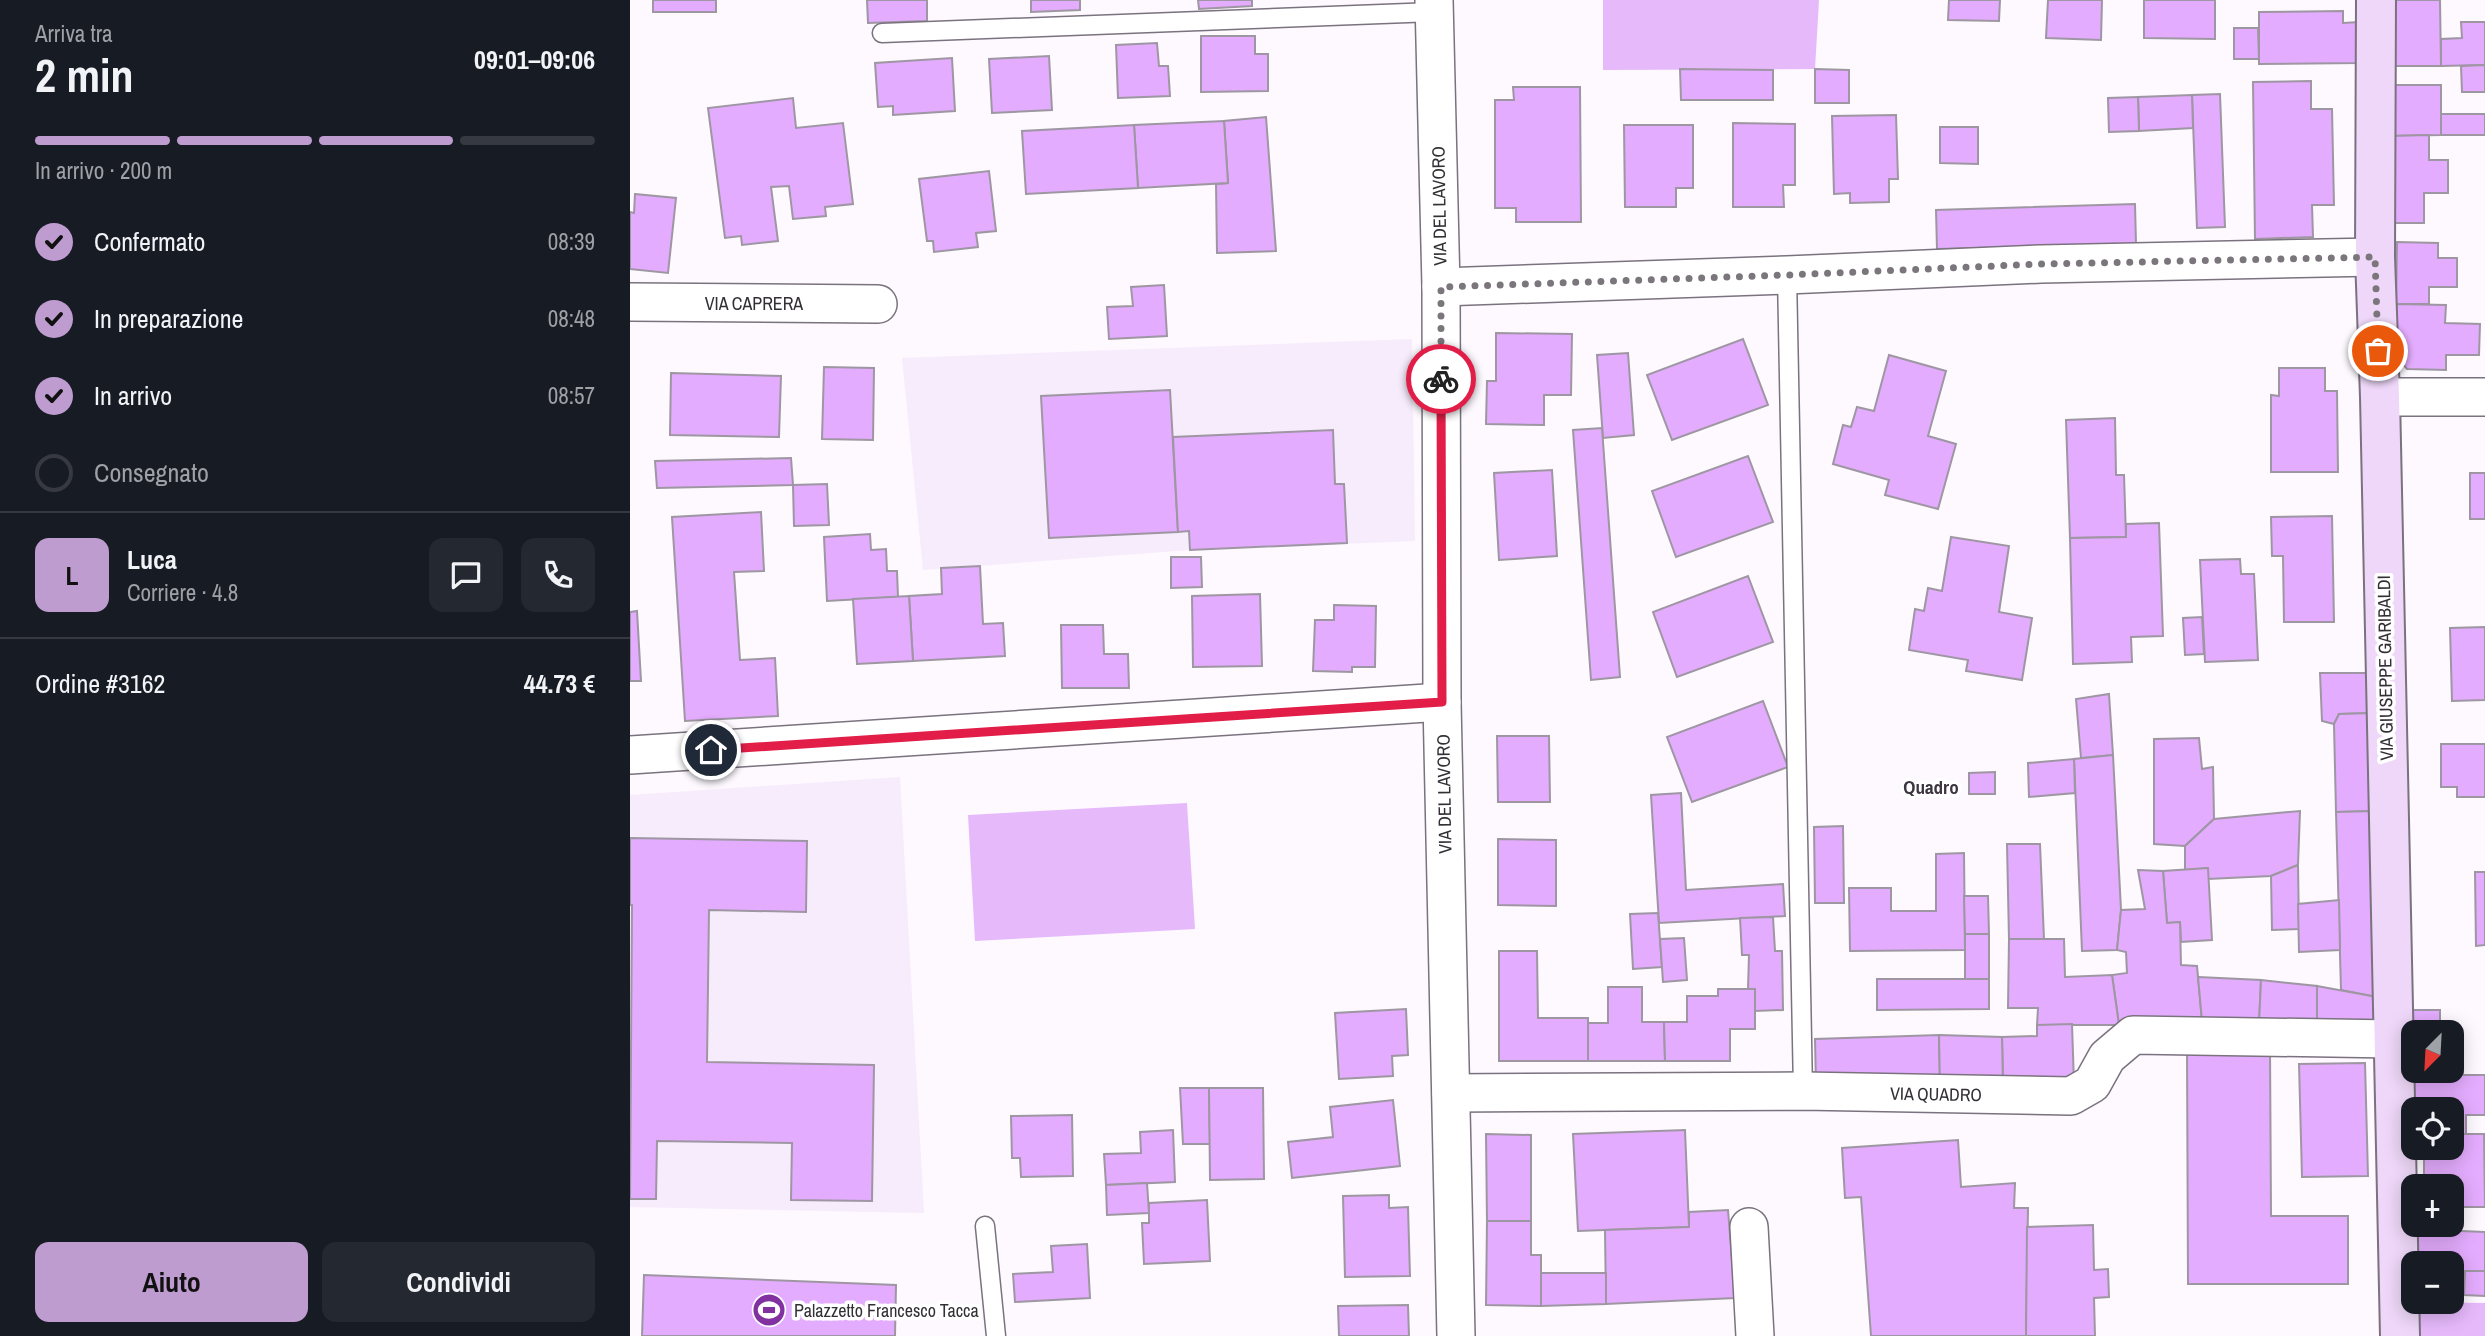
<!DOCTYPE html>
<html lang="it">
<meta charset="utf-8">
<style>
:root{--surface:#171b24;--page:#242831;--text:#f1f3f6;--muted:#9ea1a6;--line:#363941;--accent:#bf9cd0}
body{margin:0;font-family:"Archivo Narrow",sans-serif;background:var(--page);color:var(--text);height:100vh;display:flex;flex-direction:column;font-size:26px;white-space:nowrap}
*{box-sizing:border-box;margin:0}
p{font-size:23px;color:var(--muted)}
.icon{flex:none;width:38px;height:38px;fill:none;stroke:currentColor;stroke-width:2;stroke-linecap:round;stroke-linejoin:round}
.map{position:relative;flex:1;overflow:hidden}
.drawer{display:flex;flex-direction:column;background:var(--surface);width:630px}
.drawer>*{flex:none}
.needle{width:46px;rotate:204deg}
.buttons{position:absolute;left:1771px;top:1020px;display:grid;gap:14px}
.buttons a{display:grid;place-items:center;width:63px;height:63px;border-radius:14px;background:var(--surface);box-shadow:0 4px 18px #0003;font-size:35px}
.pin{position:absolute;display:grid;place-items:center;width:60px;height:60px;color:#fff;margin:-30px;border:4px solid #fff;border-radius:50%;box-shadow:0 2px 7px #0007}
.courier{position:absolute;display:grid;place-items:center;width:70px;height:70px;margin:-35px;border:5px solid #e11d48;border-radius:50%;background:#fff;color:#222;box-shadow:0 2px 9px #0007}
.head em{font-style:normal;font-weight:700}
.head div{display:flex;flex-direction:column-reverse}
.head{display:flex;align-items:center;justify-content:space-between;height:119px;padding:0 35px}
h1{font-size:46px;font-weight:700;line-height:52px}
.bar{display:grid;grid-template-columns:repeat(4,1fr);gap:10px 7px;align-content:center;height:84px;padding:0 35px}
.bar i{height:9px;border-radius:5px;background:var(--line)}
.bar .on{background:var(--accent)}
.bar p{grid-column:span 4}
.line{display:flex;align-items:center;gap:18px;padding:0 35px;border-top:2px solid var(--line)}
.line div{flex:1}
.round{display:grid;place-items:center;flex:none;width:74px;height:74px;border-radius:14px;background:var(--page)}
ol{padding:0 35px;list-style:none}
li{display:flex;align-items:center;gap:21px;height:77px}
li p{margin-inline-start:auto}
li .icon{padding:7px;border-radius:50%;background:var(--accent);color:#111;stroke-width:4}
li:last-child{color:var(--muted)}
li i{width:38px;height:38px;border:4px solid var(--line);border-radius:50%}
.button{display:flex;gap:14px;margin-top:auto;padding:14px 35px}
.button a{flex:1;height:80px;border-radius:14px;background:var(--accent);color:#111;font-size:28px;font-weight:700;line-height:80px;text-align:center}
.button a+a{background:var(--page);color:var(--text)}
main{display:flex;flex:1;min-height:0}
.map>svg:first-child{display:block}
.built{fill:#f7ecfc}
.green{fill:#e6b9fb}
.building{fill:#e4acfe;stroke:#9e96a2;stroke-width:2}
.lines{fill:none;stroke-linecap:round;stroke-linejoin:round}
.lane-casing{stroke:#7a727e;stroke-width:21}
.street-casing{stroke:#7a727e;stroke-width:40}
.secondary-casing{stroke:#7a727e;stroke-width:42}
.lane{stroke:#fff;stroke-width:18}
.street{stroke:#fff;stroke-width:37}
.secondary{stroke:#eed7f8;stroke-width:38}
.done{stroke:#7a767c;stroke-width:7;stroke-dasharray:0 12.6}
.route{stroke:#e11d48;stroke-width:9}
.labels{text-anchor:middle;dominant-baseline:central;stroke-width:7;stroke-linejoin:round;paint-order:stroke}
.street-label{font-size:18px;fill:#333035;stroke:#fff}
.poi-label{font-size:18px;fill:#333035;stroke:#fff;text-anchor:start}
.neighbourhood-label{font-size:19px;font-weight:bold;fill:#3d3640;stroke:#fff}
</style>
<main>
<section class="drawer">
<div class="head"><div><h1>2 min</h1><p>Arriva tra</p></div><em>09:01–09:06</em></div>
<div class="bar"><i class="on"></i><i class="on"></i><i class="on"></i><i></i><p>In arrivo · 200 m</p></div>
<ol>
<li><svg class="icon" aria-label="check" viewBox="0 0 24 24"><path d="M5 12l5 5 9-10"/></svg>Confermato<p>08:39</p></li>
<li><svg class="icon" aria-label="check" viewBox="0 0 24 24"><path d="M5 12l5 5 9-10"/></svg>In preparazione<p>08:48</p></li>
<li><svg class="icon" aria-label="check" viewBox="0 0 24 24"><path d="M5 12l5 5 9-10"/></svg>In arrivo<p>08:57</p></li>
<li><i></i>Consegnato</li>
</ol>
<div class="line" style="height:126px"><b class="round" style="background:var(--accent);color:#111">L</b><div><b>Luca</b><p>Corriere · 4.8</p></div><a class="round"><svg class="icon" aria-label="chat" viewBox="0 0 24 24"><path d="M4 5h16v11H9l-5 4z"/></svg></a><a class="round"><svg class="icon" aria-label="phone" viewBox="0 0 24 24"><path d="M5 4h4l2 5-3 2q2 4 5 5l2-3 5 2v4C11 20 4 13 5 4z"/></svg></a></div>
<div class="line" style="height:91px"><div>Ordine #3162</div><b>44.73 €</b></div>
<div class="button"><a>Aiuto</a><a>Condividi</a></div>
</section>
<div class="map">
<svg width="1855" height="1336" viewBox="0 0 1855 1336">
<rect width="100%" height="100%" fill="#fdf9ff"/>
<g class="built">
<polygon points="782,339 785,541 560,550 293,570 272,358"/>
<polygon points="270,777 294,1213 0,1207 0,795"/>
</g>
<g class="green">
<polygon points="973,0 1189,0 1185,69 973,70"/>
<polygon points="557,803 565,929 345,941 338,815"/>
<polygon points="1789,1302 1855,1303 1855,1336 1790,1336"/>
</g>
<g class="building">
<rect x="23" y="0" width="63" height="12"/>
<polygon points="237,0 297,0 297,21 238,23"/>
<polygon points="401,0 450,0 450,10 401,12"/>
<polygon points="568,0 622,0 622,6 569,9"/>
<polygon points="1319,0 1370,0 1369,21 1318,20"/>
<polygon points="1418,0 1472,0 1471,40 1416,38"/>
<polygon points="1514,0 1585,0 1585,39 1514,38"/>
<polygon points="1764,0 1810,0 1811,66 1765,66"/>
<polygon points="1713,11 1713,23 1729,22 1730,63 1629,64 1629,12"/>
<polygon points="1831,22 1855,22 1855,65 1811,66 1811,39 1832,38"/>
<polygon points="1604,28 1628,28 1629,59 1604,59"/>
<polygon points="571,36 625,36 625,54 638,54 638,91 571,92"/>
<polygon points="527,43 529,66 538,66 540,96 488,98 486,45"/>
<polygon points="419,56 422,110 362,113 359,59"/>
<polygon points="322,58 325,111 263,115 263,106 248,107 245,63"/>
<polygon points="1855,65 1855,92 1832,92 1831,66"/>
<polygon points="1050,69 1143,70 1143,100 1051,100"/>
<polygon points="1185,69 1219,70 1219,103 1185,103"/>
<polygon points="1681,81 1681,109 1702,109 1704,205 1682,205 1683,237 1625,239 1623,82"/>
<polygon points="1758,85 1811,85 1811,135 1759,136"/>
<polygon points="883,87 950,87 951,222 886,222 886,208 865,208 865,100 884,100"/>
<polygon points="1590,94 1595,227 1567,228 1562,95"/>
<polygon points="1562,95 1563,128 1509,131 1508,97"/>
<polygon points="1508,97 1509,131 1479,132 1478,98"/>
<polygon points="163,98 166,128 213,123 223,204 195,207 196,216 163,219 159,186 141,187 148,241 112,245 111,236 95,238 78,108"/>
<rect x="1811" y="114" width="44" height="21"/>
<polygon points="1266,115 1268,179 1259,179 1259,202 1220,203 1220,193 1204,194 1202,116"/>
<polygon points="636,117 646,251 587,253 586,184 598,183 594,121"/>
<polygon points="594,121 598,183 508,188 504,125"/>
<polygon points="1103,123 1165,124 1165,185 1153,185 1154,207 1103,207"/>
<polygon points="504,125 508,188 396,194 392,131"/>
<polygon points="994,125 1063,125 1063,188 1046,188 1046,207 995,207"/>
<polygon points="1310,127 1348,127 1348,164 1310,163"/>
<polygon points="1799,135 1799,160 1818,160 1818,193 1794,193 1794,223 1760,223 1759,136"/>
<polygon points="359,171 366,231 346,233 348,247 304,252 303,241 297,241 289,179"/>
<polygon points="5,194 46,198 38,273 0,269 0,212 4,213"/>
<polygon points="1505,204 1506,244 1307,249 1306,210"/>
<polygon points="1767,242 1808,243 1808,258 1827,258 1827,287 1799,287 1799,304 1766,304"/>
<polygon points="534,285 537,336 479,339 477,307 503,306 501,287"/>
<polygon points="1766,304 1816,305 1815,323 1850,324 1849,355 1816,355 1816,370 1777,369 1766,356"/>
<polygon points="866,333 942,334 941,395 914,395 914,425 856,424 857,381 866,381"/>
<polygon points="1113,339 1138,405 1042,440 1017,375"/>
<polygon points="998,353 1004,435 973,438 967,355"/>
<polygon points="1259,355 1316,371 1298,436 1326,444 1308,509 1255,495 1259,480 1203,464 1213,425 1221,427 1227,407 1244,411"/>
<polygon points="194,367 244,368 243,440 192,439"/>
<polygon points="1649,368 1695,368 1695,391 1707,391 1708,472 1641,472 1641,395 1649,396"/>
<polygon points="41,373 151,376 149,437 40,435"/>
<polygon points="540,390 548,532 419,538 411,396"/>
<polygon points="1485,418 1486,475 1494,475 1496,537 1440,538 1436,420"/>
<polygon points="972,428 990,677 961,680 943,430"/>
<polygon points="703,430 705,484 714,484 717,543 560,550 559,531 548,532 543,437"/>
<polygon points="1118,456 1143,522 1046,557 1022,491"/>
<polygon points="161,458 163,485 27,488 25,461"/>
<polygon points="922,470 927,556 869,560 864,473"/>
<rect x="1840" y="473" width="15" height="46"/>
<polygon points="197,484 199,525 164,526 163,485"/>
<polygon points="131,512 134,571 104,572 110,660 145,658 148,716 55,721 42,517"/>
<polygon points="1702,516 1704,622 1654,622 1653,556 1642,556 1641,517"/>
<polygon points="1529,523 1533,636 1501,637 1502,662 1443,664 1440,538 1496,537 1496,524"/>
<polygon points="240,534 241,550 256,549 257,571 267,571 268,597 197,601 194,537"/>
<polygon points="1321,537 1379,546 1369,612 1402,618 1392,680 1336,671 1338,660 1279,650 1285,609 1294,611 1298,588 1312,591"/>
<polygon points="541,557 571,557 572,587 541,588"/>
<polygon points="1610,559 1611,574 1624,574 1628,660 1575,662 1570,560"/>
<polygon points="350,566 353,624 373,623 375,656 283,661 279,596 312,594 311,568"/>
<polygon points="1118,576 1143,642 1047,677 1023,612"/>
<polygon points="630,594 632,666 563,667 562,596"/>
<polygon points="279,596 283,661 227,664 223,599"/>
<polygon points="704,605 746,606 745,667 722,667 722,672 683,671 685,620 704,620"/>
<polygon points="7,611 11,681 0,681 0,612"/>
<polygon points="1572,617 1574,654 1555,655 1553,618"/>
<polygon points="431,625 473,625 474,654 498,654 499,688 432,688"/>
<polygon points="1855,627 1855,700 1822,701 1820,628"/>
<polygon points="1690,673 1742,673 1743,713 1709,714 1704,724 1692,721"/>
<polygon points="1479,694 1483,755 1451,758 1446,699"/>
<polygon points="1133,701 1158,767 1062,802 1037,737"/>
<polygon points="1743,713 1746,811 1706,812 1704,724 1709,714"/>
<polygon points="867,736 919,736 920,802 868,802"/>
<polygon points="1569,738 1572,769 1583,767 1584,819 1555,846 1524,844 1524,739"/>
<polygon points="1811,744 1855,744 1855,797 1827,797 1827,787 1811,787"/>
<polygon points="1483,755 1491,910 1487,950 1452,951 1444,759"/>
<polygon points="1444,759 1445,793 1399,797 1398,763"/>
<polygon points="1365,772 1365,794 1339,794 1339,773"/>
<polygon points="1051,793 1056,890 1153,884 1155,916 1029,923 1021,795"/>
<polygon points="1670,811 1668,865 1641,876 1578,879 1578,868 1555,870 1555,846 1584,819"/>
<polygon points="1746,811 1747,997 1711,990 1706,812"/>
<polygon points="1213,826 1214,903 1185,903 1184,827"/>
<polygon points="0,838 177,841 176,912 79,910 77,1062 244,1065 242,1201 161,1200 162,1143 27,1141 26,1199 0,1199 2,905 0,905"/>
<polygon points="868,839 926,840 926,906 868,905"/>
<polygon points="1377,844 1410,844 1414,939 1379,939"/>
<polygon points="1334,853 1335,950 1220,951 1219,888 1261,888 1261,911 1306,911 1306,854"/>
<polygon points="1668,865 1669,929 1642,930 1641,876"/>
<polygon points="1578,868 1582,940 1551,942 1550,922 1537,923 1533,871"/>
<polygon points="1508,870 1533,871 1537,923 1550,922 1551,965 1567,966 1572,1021 1489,1025 1482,975 1497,973 1496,952 1487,950 1491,910 1515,909"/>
<polygon points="1845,872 1855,872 1855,945 1846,946"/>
<polygon points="1334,896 1358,896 1359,934 1335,934"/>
<polygon points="1709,900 1710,950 1669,952 1668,904"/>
<polygon points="1028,913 1032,967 1003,969 1000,914"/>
<polygon points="1143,917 1145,951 1152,951 1153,1010 1125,1011 1125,989 1118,989 1119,955 1112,955 1110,918"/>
<rect x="1335" y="934" width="24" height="45"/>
<polygon points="1054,938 1057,980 1033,982 1030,939"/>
<polygon points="1379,939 1434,939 1435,977 1482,975 1489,1025 1407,1025 1408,1008 1378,1008"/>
<polygon points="869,951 907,951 908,1018 958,1018 958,1061 869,1061"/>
<polygon points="1568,977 1631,980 1629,1024 1572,1021"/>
<polygon points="1247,979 1359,979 1359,1009 1247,1010"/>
<polygon points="1631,980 1687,986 1687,1028 1629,1024"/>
<polygon points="1687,986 1747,997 1746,1032 1687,1028"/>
<polygon points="978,987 1012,987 1012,1022 1034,1022 1035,1061 958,1061 958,1023 978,1023"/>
<polygon points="1088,989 1125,989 1125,1029 1100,1029 1100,1061 1035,1061 1034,1022 1057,1022 1057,996 1088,996"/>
<polygon points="776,1009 778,1055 762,1056 763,1076 709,1079 705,1013"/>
<polygon points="1778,1010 1810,1010 1810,1032 1783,1032 1783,1071 1822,1071 1822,1044 1833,1044 1833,1075 1855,1075 1855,1115 1836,1115 1836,1134 1822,1134 1822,1110 1783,1110"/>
<polygon points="1442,1024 1444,1084 1373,1085 1372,1037 1407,1036 1407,1025"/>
<polygon points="1309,1035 1310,1086 1186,1086 1185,1039"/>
<polygon points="1309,1035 1372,1037 1373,1085 1310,1086"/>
<polygon points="1640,1047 1641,1216 1718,1216 1718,1284 1558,1284 1557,1048"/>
<polygon points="1735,1063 1738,1176 1672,1177 1669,1064"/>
<polygon points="550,1088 579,1088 580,1144 553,1144"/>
<polygon points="579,1088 633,1088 634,1179 580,1180"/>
<polygon points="763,1100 770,1166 662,1178 658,1142 703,1137 700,1107"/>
<polygon points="442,1115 443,1176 391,1177 390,1158 382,1158 381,1116"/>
<polygon points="543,1130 545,1182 476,1185 474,1154 511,1153 510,1132"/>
<polygon points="1055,1130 1059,1227 948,1231 943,1134"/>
<polygon points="856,1134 901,1135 901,1221 857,1221"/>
<polygon points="1822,1134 1854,1134 1855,1207 1822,1207 1822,1186 1794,1186 1794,1148 1822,1148"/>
<polygon points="1328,1140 1331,1187 1385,1183 1384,1208 1398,1208 1396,1336 1241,1336 1231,1197 1215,1198 1212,1148"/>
<polygon points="517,1183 519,1213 477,1215 476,1185"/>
<polygon points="759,1195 759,1208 778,1207 780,1276 715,1277 713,1196"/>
<polygon points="577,1200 580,1261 514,1264 512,1223 519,1223 519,1203"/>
<polygon points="1098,1210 1105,1298 976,1304 975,1230 1059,1227 1059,1212"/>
<polygon points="857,1221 901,1221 901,1255 911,1255 911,1306 856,1305"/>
<polygon points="1463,1225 1464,1270 1478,1269 1479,1297 1464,1298 1465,1336 1396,1336 1397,1227"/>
<polygon points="1783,1229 1855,1232 1855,1271 1835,1271 1834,1295 1822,1295 1822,1264 1783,1264"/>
<polygon points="457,1244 460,1298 385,1302 383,1274 423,1272 421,1246"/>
<polygon points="1835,1271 1855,1271 1855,1296 1834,1295"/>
<polygon points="911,1273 976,1273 976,1304 911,1306"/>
<polygon points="14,1275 266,1285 265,1336 12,1336"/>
<polygon points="778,1305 779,1336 709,1336 708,1306"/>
</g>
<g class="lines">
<defs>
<g id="lane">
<polyline points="252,33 804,12"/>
<polyline points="1157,275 1173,1091"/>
<polyline points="355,1226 366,1336"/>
</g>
<g id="street">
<polyline points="804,0 811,287 812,702 826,1336"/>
<polyline points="811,287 1157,275 1411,264 1745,257"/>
<polyline points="0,302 248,304"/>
<polyline points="1750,397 1855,397"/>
<polyline points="0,755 812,702"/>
<polyline points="821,1093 1173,1091 1441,1096 1462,1084 1477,1057 1503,1035 1763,1039"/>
<polyline points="1119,1227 1125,1336"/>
</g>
<polyline id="secondary" points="1746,0 1745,257 1750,397 1770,1336"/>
</defs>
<use href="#lane" class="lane-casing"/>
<use href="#street" class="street-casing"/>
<use href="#secondary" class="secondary-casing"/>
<use href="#lane" class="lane"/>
<use href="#street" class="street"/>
<use href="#secondary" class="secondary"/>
</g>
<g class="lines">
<polyline class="done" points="811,379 811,287 1157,275 1411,264 1745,257 1748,351"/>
<polyline class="route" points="81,750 812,702 811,379"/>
</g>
<defs>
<symbol id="stadium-disc" viewBox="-11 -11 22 22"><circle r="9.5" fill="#8231a1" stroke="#fff"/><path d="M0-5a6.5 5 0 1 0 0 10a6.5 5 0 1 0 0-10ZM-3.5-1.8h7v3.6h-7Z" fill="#fff"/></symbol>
</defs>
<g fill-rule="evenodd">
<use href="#stadium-disc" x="120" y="1291" width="38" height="38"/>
</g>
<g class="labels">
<g class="street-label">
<text transform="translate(809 206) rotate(-91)">VIA DEL LAVORO</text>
<text x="124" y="303">VIA CAPRERA</text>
<text transform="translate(1755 668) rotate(-91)">VIA GIUSEPPE GARIBALDI</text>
<text transform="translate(814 794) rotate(-91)">VIA DEL LAVORO</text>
<text transform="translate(1306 1094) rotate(1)">VIA QUADRO</text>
</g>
<g class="poi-label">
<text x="164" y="1310">Palazzetto Francesco Tacca</text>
</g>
<g class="neighbourhood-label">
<text x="1301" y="787">Quadro</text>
</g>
</g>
</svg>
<div class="buttons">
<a><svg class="needle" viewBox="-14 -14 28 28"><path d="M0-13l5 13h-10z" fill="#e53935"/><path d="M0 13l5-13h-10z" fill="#9ea1a6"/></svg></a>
<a><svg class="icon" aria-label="locate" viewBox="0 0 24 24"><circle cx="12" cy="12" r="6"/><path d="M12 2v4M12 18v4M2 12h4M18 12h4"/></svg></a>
<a>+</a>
<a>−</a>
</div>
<div class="pin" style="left:1748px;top:351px;background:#ea580c"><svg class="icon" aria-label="bag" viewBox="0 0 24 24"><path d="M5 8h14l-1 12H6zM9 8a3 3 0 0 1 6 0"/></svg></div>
<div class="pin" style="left:81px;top:750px;background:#1f2937"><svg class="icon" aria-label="home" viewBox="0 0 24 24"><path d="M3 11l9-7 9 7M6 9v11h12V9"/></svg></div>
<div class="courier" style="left:811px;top:379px"><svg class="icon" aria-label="bike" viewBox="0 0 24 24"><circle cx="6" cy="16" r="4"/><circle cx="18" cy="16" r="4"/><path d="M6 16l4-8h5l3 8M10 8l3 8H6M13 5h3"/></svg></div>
</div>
</main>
